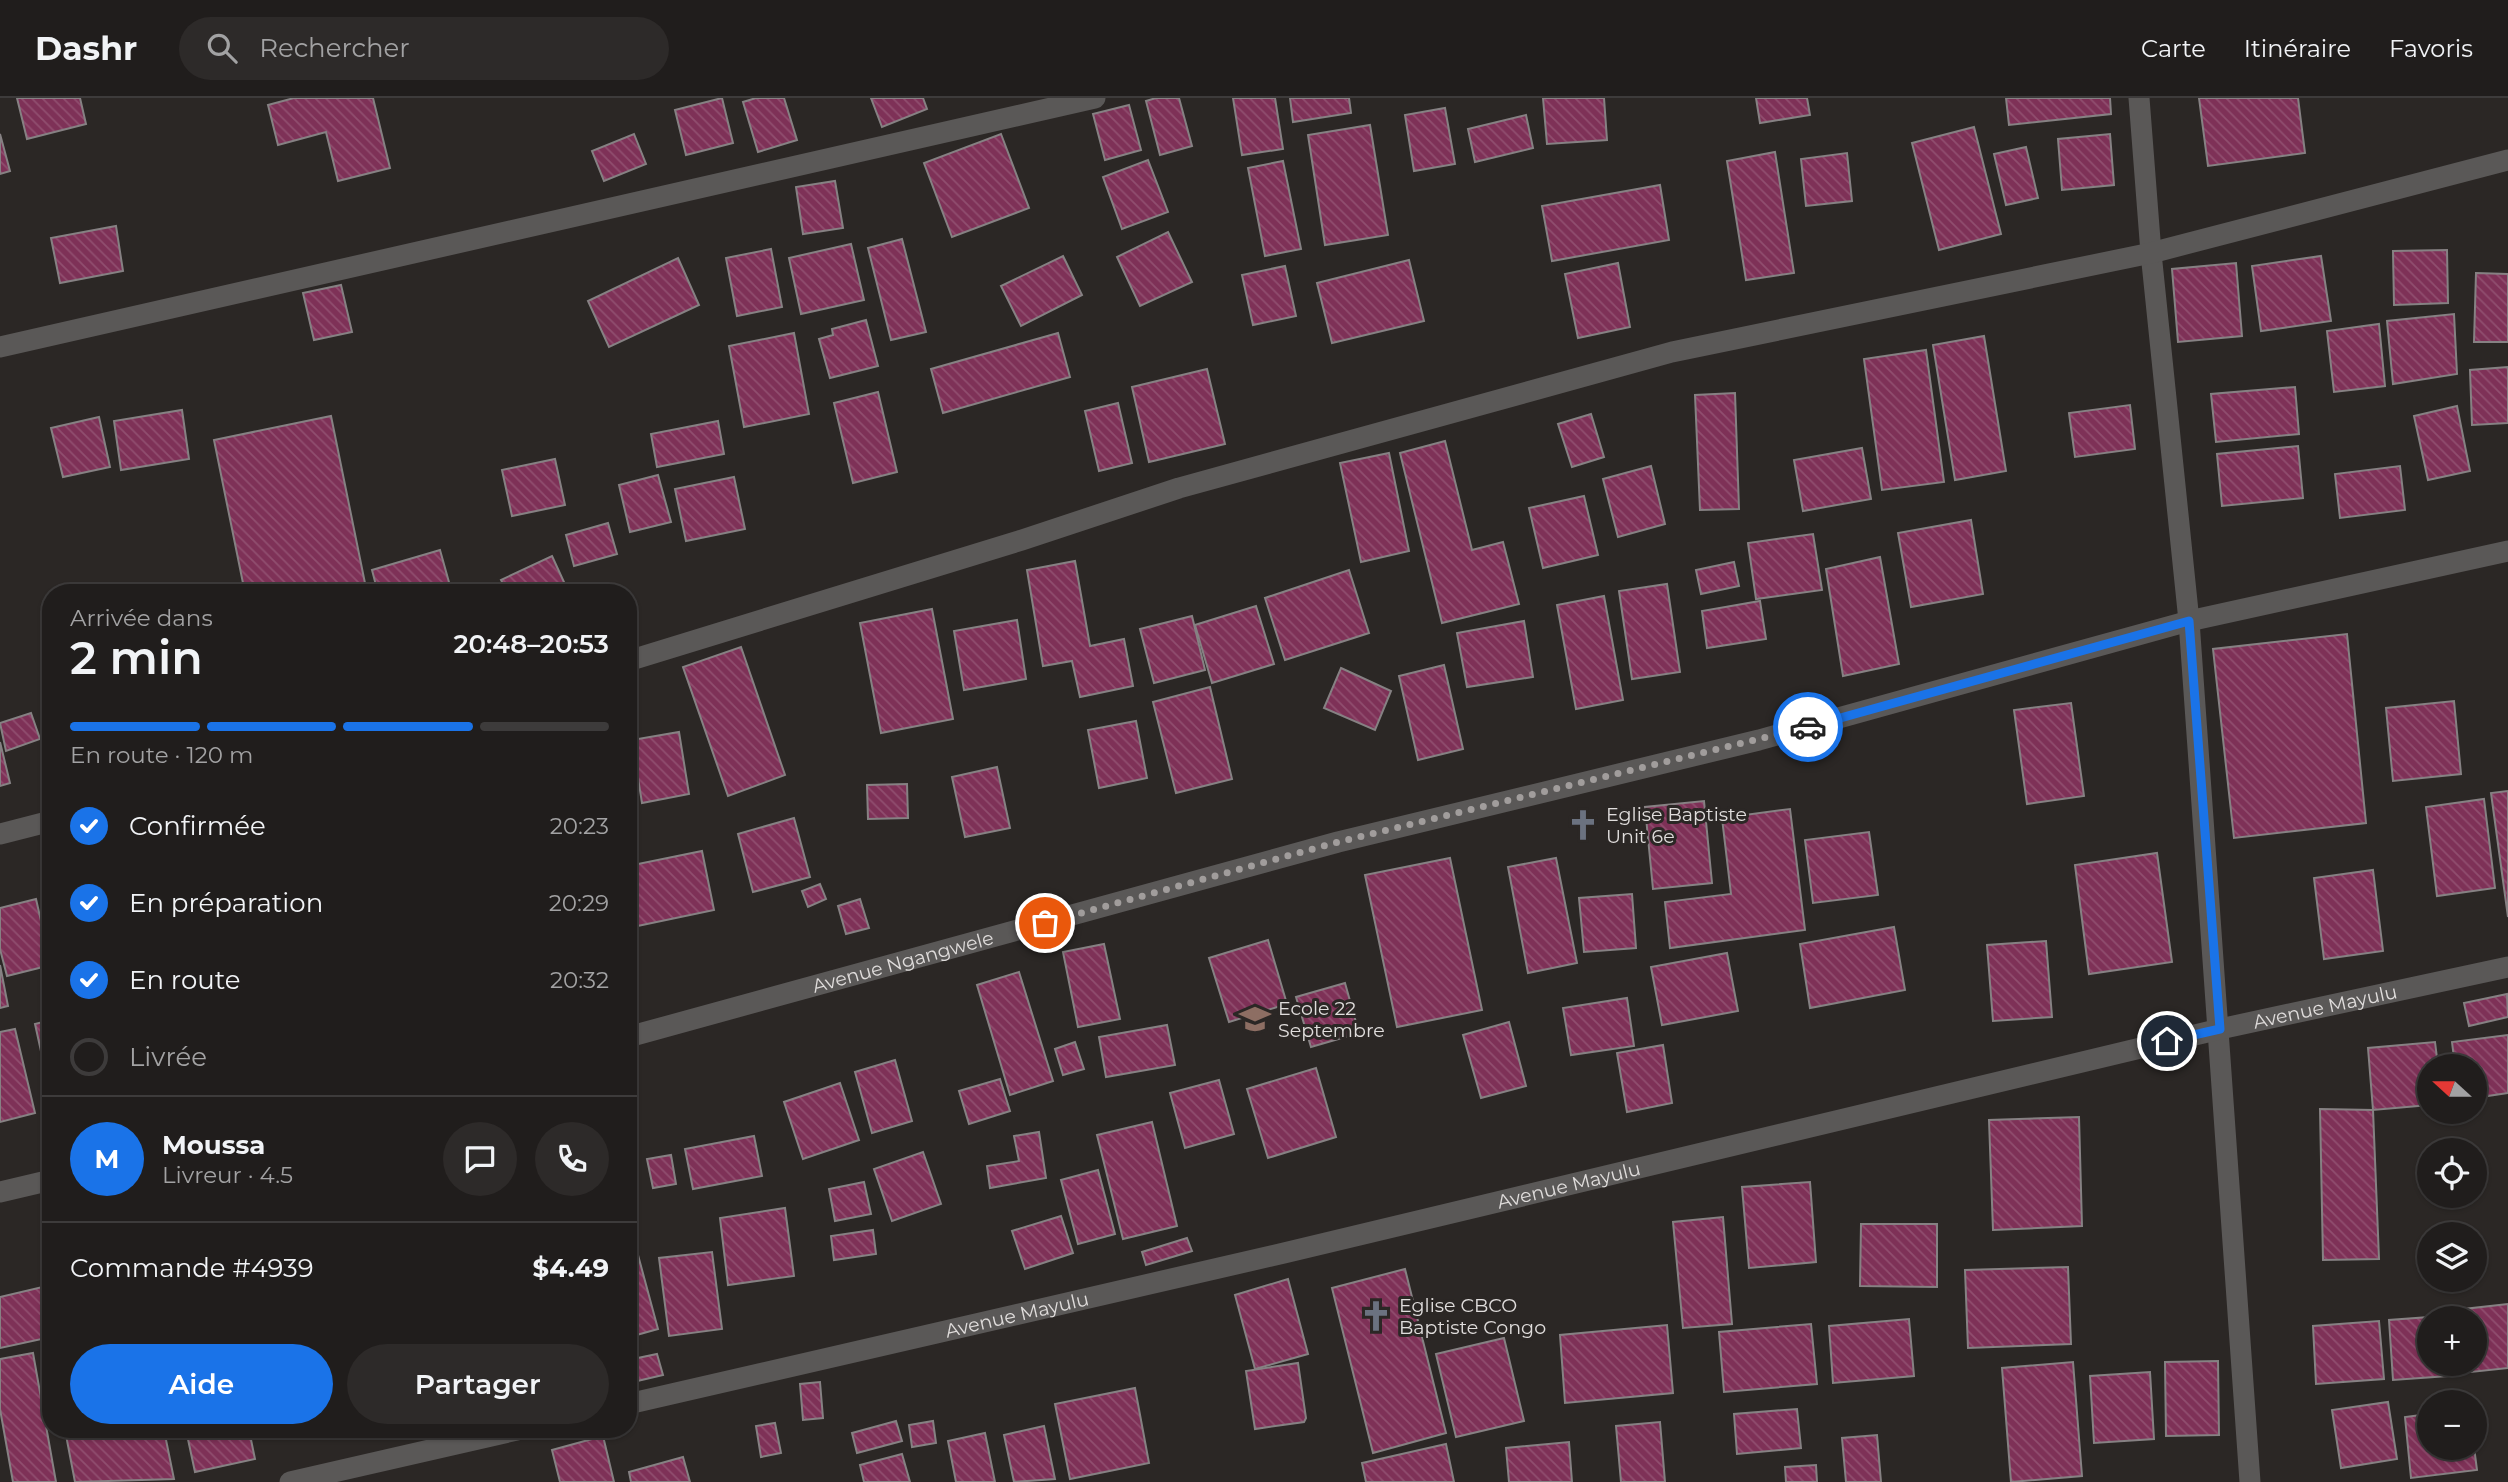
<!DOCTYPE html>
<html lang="fr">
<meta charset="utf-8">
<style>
:root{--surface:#201d1c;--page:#2d2a29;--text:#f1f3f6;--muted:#a2a2a3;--line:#3d3b3b;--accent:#1a73e8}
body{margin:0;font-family:Montserrat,sans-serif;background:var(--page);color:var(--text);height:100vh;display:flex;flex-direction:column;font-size:26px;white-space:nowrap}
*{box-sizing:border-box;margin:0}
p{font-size:23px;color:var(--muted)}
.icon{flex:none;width:38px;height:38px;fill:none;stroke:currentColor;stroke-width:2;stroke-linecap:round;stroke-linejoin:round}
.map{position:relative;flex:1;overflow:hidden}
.details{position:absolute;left:42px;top:486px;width:595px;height:854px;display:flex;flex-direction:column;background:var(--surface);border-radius:28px;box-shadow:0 2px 5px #0004,0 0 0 2px var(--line)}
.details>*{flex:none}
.needle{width:46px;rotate:291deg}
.fabs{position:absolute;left:2417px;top:956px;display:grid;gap:14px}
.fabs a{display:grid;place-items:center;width:70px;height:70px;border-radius:50%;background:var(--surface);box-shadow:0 2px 5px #0004,0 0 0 2px var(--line);font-size:35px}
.pin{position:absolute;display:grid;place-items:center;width:60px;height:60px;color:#fff;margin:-30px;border:4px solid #fff;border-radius:50%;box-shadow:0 2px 7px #0007}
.courier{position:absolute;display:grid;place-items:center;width:70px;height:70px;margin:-35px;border:5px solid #1a73e8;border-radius:50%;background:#fff;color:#222;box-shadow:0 2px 9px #0007}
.head em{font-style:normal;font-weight:600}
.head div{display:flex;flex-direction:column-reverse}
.head{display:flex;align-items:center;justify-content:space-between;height:119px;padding:0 28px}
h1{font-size:46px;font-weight:600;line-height:52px}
.bar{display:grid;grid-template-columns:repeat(4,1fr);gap:10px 7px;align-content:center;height:84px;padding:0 28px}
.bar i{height:9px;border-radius:5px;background:var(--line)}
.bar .on{background:var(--accent)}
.bar p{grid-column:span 4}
.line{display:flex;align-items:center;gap:18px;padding:0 28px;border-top:2px solid var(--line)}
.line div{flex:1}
.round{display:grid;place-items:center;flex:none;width:74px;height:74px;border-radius:37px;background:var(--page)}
ol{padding:0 28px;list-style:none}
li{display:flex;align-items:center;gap:21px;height:77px}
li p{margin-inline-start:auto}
li .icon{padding:7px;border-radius:50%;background:var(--accent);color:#fff;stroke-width:4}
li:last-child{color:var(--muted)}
li i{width:38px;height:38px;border:4px solid var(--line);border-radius:50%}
.button{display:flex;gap:14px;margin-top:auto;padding:14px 28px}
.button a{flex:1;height:80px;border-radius:42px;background:var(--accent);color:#fff;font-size:28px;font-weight:600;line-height:80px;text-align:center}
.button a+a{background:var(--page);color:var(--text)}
header{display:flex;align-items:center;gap:42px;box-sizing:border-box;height:98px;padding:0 35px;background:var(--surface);border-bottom:2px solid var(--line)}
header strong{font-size:33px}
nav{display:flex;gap:38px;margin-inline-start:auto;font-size:24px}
.search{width:490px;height:63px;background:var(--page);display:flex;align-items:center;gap:18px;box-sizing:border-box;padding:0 24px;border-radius:38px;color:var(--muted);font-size:26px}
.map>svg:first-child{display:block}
.building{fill:url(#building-back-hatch);stroke:#868183;stroke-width:2}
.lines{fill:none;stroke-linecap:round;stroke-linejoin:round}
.minor{stroke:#5a5857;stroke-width:21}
.done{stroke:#a19d9c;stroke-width:7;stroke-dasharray:0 12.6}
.route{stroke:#1a73e8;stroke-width:9}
.labels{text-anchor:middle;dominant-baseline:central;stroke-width:6;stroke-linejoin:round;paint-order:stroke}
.poi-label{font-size:19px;fill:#e0dddc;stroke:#2b2725;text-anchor:start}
.street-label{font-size:19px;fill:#e0dddc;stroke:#2b2725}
</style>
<header>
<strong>Dashr</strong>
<div class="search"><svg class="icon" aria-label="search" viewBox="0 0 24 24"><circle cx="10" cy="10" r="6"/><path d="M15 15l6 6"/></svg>Rechercher</div>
<nav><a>Carte</a><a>Itinéraire</a><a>Favoris</a></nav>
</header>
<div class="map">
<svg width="2508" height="1384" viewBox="0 0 2508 1384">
<defs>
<pattern id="building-back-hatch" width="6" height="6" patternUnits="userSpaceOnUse" patternTransform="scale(1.75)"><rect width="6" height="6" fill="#7e3157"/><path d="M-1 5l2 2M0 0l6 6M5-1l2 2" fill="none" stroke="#904e6f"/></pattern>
</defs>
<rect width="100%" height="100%" fill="#2b2725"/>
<g class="building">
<polygon points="17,0 80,0 86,26 27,41"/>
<polygon points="294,0 373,0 390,70 338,83 326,34 278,47 268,7"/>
<polygon points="722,0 733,45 686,57 675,12"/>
<polygon points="756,0 784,0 797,42 758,54 743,4"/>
<polygon points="871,0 923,0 927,11 882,29"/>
<polygon points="1156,0 1179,0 1192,48 1160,57 1146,3"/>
<polygon points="1233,0 1275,0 1283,51 1242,57"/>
<polygon points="1290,0 1349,0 1351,15 1293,24"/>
<polygon points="1543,0 1604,0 1607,42 1547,46"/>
<polygon points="1756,0 1807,0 1810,17 1760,25"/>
<polygon points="2006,0 2110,0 2111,16 2009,27"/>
<polygon points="2199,0 2298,0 2305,55 2208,68"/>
<polygon points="1129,7 1141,52 1105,62 1093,16"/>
<polygon points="1445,10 1455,66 1414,73 1405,17"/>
<polygon points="1526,17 1533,50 1475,64 1468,31"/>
<polygon points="1370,27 1388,137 1325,147 1308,37"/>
<polygon points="1974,29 2001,136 1939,152 1912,45"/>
<polygon points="0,36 10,73 0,76"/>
<polygon points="634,36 646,66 604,83 592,53"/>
<polygon points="1001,36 1029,110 952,139 924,65"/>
<polygon points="2110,36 2114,87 2062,92 2058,41"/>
<polygon points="2026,49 2038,100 2006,107 1994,56"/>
<polygon points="1775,54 1794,175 1746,182 1727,63"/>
<polygon points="1847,55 1852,103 1806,108 1801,61"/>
<polygon points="1148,62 1168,114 1122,131 1103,79"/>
<polygon points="1283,63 1301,151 1265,158 1248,70"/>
<polygon points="835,83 843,130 803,136 796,89"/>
<polygon points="1660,87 1669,142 1552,163 1542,108"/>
<polygon points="116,128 123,173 60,185 51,140"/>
<polygon points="1168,134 1192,184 1140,208 1117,159"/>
<polygon points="902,141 926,234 891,242 868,150"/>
<polygon points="851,146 864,202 801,216 789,160"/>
<polygon points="771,151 782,209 737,218 726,160"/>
<polygon points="2447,152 2448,205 2394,207 2393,153"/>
<polygon points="1063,158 1082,197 1021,228 1001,188"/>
<polygon points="2321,158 2331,223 2261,233 2252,168"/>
<polygon points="678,160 699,207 609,249 588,203"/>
<polygon points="1409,162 1424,223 1332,245 1317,185"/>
<polygon points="1618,165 1630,229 1578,240 1565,176"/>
<polygon points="2236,165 2242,238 2178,244 2172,171"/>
<polygon points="1285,168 1296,218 1253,227 1242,177"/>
<polygon points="2476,175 2508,176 2508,244 2474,244"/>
<polygon points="341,187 352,234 314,242 303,195"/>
<polygon points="2454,216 2457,276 2393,286 2387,223"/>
<polygon points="866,222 878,268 830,280 819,241 833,237 832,231"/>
<polygon points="2379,226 2385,288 2334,294 2327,233"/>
<polygon points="794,235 809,316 744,329 729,248"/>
<polygon points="1058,235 1070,279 943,315 931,271"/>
<polygon points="1984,238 2006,373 1955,382 1933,247"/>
<polygon points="1926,252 1944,384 1882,392 1864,261"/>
<polygon points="2508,269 2508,325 2472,327 2470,272"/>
<polygon points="1207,271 1225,346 1149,364 1132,289"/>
<polygon points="2295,289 2299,336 2216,344 2211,296"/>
<polygon points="878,294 897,374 853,385 834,305"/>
<polygon points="1735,295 1739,411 1700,412 1695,297"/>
<polygon points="1118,305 1132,365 1099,373 1085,313"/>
<polygon points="2130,307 2135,351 2075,359 2069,315"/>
<polygon points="2457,308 2470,373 2428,382 2414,318"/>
<polygon points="182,312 189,361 121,372 114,323"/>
<polygon points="1591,316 1604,359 1572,369 1558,326"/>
<polygon points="331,318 367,495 245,495 214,342"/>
<polygon points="99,319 110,369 63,379 51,330"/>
<polygon points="718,323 724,356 657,369 651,336"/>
<polygon points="1445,343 1472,452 1503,444 1519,506 1442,525 1400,355"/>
<polygon points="2298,348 2303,400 2222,408 2217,356"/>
<polygon points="1862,350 1871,401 1803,413 1794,362"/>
<polygon points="1389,355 1409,453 1361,464 1340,365"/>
<polygon points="555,361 565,407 512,418 502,372"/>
<polygon points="1651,368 1665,426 1618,439 1603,381"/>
<polygon points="2400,368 2405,412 2340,420 2335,376"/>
<polygon points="658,377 671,424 630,434 619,387"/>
<polygon points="734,379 745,431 686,443 675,391"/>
<polygon points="1584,398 1598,457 1543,470 1529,410"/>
<polygon points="1971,422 1983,496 1911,509 1898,435"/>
<polygon points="608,425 617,456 574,468 566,437"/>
<polygon points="1813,436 1822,492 1756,501 1748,445"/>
<polygon points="440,452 452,495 378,495 372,472"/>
<polygon points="552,458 569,495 508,495 501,482"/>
<polygon points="1880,459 1899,566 1843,578 1826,471"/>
<polygon points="1075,463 1090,548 1124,541 1133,588 1080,599 1072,563 1043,568 1027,472"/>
<polygon points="1734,464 1739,488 1701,496 1696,472"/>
<polygon points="1349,472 1369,535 1285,562 1265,500"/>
<polygon points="1667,486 1680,574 1632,581 1619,493"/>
<polygon points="1604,498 1623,602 1576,611 1557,507"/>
<polygon points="1760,503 1766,541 1707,550 1702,513"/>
<polygon points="1256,508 1274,566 1212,585 1195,527"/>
<polygon points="932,511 953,621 881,635 860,525"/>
<polygon points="1192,518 1205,572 1154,585 1140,531"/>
<polygon points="1017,522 1026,581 964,592 954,533"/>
<polygon points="1524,523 1533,579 1467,589 1457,535"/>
<polygon points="2347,536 2366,725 2234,740 2213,551"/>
<polygon points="741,549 785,677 728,698 683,569"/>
<polygon points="1444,567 1463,651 1418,662 1399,578"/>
<polygon points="1341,570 1391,593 1375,632 1324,610"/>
<polygon points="1210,589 1232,681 1176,695 1153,604"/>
<polygon points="2454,603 2461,676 2393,683 2386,610"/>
<polygon points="2071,605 2084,698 2027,706 2014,612"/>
<polygon points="31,615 40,641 6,653 0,625"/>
<polygon points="1136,623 1147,680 1099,690 1088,632"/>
<polygon points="679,634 689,696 642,705 632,642"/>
<polygon points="0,644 10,685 0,688"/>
<polygon points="997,669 1010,730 965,739 952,679"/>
<polygon points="907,686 908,720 868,721 867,687"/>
<polygon points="2508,693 2508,819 2491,695"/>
<polygon points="2484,701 2495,790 2437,798 2426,709"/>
<polygon points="1704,703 1712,785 1653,791 1645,709"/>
<polygon points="1790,711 1805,832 1670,850 1665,804 1731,796 1722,720"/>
<polygon points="794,720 810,779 753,794 738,736"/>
<polygon points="1869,734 1878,797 1813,805 1805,742"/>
<polygon points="702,753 714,812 628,830 628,768"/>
<polygon points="2157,755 2172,864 2089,876 2075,767"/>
<polygon points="1450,760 1482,912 1397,929 1365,777"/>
<polygon points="1556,760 1577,865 1528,875 1508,769"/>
<polygon points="2373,772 2383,853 2324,861 2314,780"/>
<polygon points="820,786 826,801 808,809 802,793"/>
<polygon points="1632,796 1636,850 1584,854 1579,800"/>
<polygon points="36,801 51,867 7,878 0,851 0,810"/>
<polygon points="860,801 869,830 846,836 838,808"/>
<polygon points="1894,829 1905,892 1810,910 1800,846"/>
<polygon points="1268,842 1287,906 1229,924 1209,860"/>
<polygon points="2046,843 2052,919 1993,923 1987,847"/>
<polygon points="1104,846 1120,921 1078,929 1063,854"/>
<polygon points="1727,855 1738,913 1662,927 1651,869"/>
<polygon points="0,867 8,908 0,910"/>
<polygon points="1019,874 1053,983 1010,997 977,887"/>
<polygon points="1345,885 1359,935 1311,949 1296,899"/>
<polygon points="2507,896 2508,919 2469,928 2464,905"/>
<polygon points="1627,900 1634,948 1571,957 1563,910"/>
<polygon points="51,922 51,965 44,967 35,926"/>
<polygon points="1509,924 1526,988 1481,1000 1463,937"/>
<polygon points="1167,927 1175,967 1106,979 1099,939"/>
<polygon points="15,931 35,1015 0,1024 0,934"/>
<polygon points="2508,937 2508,995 2474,1000 2474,968 2455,968 2452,944"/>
<polygon points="1075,944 1084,971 1063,977 1055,951"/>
<polygon points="2435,944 2438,968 2429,968 2429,1007 2373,1012 2368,950"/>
<polygon points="1663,947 1672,1005 1627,1014 1617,955"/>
<polygon points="895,962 912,1023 872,1035 855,974"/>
<polygon points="1316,970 1336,1039 1268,1060 1247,991"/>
<polygon points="1000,981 1010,1013 969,1026 959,993"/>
<polygon points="1219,982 1234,1036 1185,1050 1170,995"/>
<polygon points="840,985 859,1042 803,1061 784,1004"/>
<polygon points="2320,1011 2373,1012 2379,1161 2323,1162"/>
<polygon points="2079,1019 2082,1128 1993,1132 1989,1022"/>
<polygon points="1152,1024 1177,1128 1123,1141 1097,1037"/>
<polygon points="1039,1034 1046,1080 990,1090 987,1068 1019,1063 1014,1038"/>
<polygon points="754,1038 762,1078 693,1091 685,1051"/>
<polygon points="923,1054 941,1106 892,1123 874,1071"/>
<polygon points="671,1057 676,1086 653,1090 647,1061"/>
<polygon points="628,1067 635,1097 628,1099"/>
<polygon points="1098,1072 1115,1136 1078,1146 1061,1082"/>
<polygon points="864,1084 871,1116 835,1123 829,1091"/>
<polygon points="1810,1084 1816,1164 1749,1170 1742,1089"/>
<polygon points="785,1110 794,1178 728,1187 720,1120"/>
<polygon points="1061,1118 1073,1155 1025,1171 1012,1133"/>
<polygon points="1723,1119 1732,1226 1683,1230 1673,1124"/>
<polygon points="1861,1126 1937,1126 1937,1189 1860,1188"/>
<polygon points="873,1132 876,1156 834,1162 831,1138"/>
<polygon points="1187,1140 1192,1153 1146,1167 1142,1154"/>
<polygon points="712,1154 722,1231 669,1238 659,1160"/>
<polygon points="638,1157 658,1231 633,1238 628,1222 628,1160"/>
<polygon points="2068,1169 2071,1246 1968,1250 1965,1172"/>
<polygon points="1405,1171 1446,1335 1373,1355 1332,1190"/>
<polygon points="1288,1181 1308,1256 1255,1271 1235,1197"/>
<polygon points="51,1187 51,1239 0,1250 0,1199"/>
<polygon points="2508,1206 2508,1270 2471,1274 2470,1265 2474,1265 2474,1220 2465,1220 2464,1211"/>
<polygon points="2443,1218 2429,1220 2429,1265 2447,1265 2448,1278 2393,1282 2389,1222"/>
<polygon points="1909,1221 1914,1278 1833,1285 1829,1228"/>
<polygon points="2379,1223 2384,1281 2316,1286 2313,1228"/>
<polygon points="1811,1226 1817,1286 1724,1294 1719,1234"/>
<polygon points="1667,1227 1673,1295 1565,1305 1560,1237"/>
<polygon points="1504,1240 1524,1323 1456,1339 1436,1256"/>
<polygon points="33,1255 56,1384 13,1384 0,1311 0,1261"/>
<polygon points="657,1256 663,1277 633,1284 628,1262"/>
<polygon points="2218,1263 2219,1337 2166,1338 2165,1264"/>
<polygon points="2073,1264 2082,1378 2011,1384 2002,1270"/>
<polygon points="1298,1265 1306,1320 1304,1324 1255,1331 1246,1273"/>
<polygon points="2150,1274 2154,1341 2094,1345 2090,1278"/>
<polygon points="820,1284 823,1320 803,1322 800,1286"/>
<polygon points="1135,1290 1149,1365 1070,1381 1055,1306"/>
<polygon points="2388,1304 2397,1361 2341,1370 2332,1312"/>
<polygon points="1797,1311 1801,1350 1737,1356 1734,1316"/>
<polygon points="2429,1316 2429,1349 2474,1349 2477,1372 2411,1380 2405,1319"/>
<polygon points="896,1323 902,1343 857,1355 852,1335"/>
<polygon points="933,1323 936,1345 912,1349 909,1327"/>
<polygon points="1660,1324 1665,1384 1621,1384 1616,1328"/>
<polygon points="775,1325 781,1355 761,1359 756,1328"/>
<polygon points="1044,1328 1055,1381 1014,1384 1004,1337"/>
<polygon points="65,1332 164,1332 174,1381 75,1384"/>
<polygon points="186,1332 249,1332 255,1361 195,1374"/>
<polygon points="985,1335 995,1384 956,1384 948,1343"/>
<polygon points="1877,1337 1881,1384 1846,1384 1842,1340"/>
<polygon points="603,1338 614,1384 560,1384 552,1352"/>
<polygon points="1569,1344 1572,1384 1509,1384 1506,1350"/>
<polygon points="1446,1346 1454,1384 1366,1384 1362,1365"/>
<polygon points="902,1356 910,1384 864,1384 860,1367"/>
<polygon points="683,1359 690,1384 631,1384 629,1374"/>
<polygon points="1816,1367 1817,1384 1786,1384 1785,1369"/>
</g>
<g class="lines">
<g class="minor">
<polyline points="2139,0 2151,155 2189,523 2250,1384"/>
<polyline points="0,249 1095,0"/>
<polyline points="628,563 1022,442 1179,390 1672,254 2151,155 2508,62"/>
<polyline points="0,736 51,723"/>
<path id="s1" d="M 628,939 L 1338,744 L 1759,642 L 2189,523 L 2508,453"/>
<polyline points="0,1094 51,1082"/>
<path id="s2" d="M 628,1306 L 1284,1155 L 2220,931 L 2508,869"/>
<polyline points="290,1384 517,1332"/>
</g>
</g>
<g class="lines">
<polyline class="done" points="1045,825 1338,744 1808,629"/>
<polyline class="route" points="1808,629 2189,523 2220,931 2167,943"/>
</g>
<defs>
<symbol id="church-bare" viewBox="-9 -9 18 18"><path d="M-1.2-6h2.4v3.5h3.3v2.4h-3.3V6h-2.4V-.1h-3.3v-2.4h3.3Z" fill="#6b7280" stroke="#2b2725" stroke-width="2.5" paint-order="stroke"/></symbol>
<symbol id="school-bare" viewBox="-9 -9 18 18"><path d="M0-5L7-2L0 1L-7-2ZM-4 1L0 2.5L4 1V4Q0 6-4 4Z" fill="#8d6e63" stroke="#2b2725" stroke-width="2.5" paint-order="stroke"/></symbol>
</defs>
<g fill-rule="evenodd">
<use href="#church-bare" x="1561" y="705" width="44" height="44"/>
<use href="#school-bare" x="1233" y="899" width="44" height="44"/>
<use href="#church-bare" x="1354" y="1196" width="44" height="44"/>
</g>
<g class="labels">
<g class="poi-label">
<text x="1606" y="716">Eglise Baptiste<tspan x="1606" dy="22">Unit 6e</tspan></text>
<text x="1278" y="910">Ecole 22<tspan x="1278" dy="22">Septembre</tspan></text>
<text x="1399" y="1207">Eglise CBCO<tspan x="1399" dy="22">Baptiste Congo</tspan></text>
</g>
<g class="street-label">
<text stroke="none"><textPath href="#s1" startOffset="285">Avenue Ngangwele</textPath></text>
<text stroke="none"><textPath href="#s2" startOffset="1743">Avenue Mayulu</textPath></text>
<text stroke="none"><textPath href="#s2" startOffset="966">Avenue Mayulu</textPath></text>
<text stroke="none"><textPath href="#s2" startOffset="399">Avenue Mayulu</textPath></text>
</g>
</g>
</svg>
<div class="fabs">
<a><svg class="needle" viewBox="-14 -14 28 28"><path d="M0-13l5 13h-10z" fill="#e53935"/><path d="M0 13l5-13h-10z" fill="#a2a2a3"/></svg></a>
<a><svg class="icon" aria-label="locate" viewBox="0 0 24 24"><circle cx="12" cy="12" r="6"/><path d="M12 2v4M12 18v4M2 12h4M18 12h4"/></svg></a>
<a><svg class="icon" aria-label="layers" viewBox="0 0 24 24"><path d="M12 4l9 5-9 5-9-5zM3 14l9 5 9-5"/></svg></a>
<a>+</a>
<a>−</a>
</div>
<div class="pin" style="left:1045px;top:825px;background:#ea580c"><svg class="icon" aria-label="bag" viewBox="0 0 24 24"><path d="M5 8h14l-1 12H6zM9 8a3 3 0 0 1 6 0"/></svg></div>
<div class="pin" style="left:2167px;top:943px;background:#1f2937"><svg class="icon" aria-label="home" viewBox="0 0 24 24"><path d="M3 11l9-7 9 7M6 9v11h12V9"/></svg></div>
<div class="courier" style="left:1808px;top:629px"><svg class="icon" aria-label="car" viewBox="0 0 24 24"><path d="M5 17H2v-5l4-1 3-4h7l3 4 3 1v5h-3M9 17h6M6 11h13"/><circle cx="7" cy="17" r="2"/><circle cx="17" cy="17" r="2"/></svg></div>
<section class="details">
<div class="head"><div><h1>2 min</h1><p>Arrivée dans</p></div><em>20:48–20:53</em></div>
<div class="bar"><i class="on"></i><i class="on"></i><i class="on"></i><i></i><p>En route · 120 m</p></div>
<ol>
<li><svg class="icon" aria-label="check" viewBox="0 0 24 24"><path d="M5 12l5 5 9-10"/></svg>Confirmée<p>20:23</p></li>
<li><svg class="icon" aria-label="check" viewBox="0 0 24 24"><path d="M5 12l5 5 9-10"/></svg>En préparation<p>20:29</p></li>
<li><svg class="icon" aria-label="check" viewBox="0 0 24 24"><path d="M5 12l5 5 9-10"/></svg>En route<p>20:32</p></li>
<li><i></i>Livrée</li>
</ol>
<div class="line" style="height:126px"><b class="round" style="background:var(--accent);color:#fff">M</b><div><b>Moussa</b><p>Livreur · 4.5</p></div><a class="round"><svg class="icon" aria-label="chat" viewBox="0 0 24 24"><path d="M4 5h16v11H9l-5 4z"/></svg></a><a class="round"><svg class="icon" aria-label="phone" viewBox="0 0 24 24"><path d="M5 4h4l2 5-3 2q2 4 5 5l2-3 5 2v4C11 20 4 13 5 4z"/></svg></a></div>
<div class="line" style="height:91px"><div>Commande #4939</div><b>$4.49</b></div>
<div class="button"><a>Aide</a><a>Partager</a></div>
</section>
</div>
